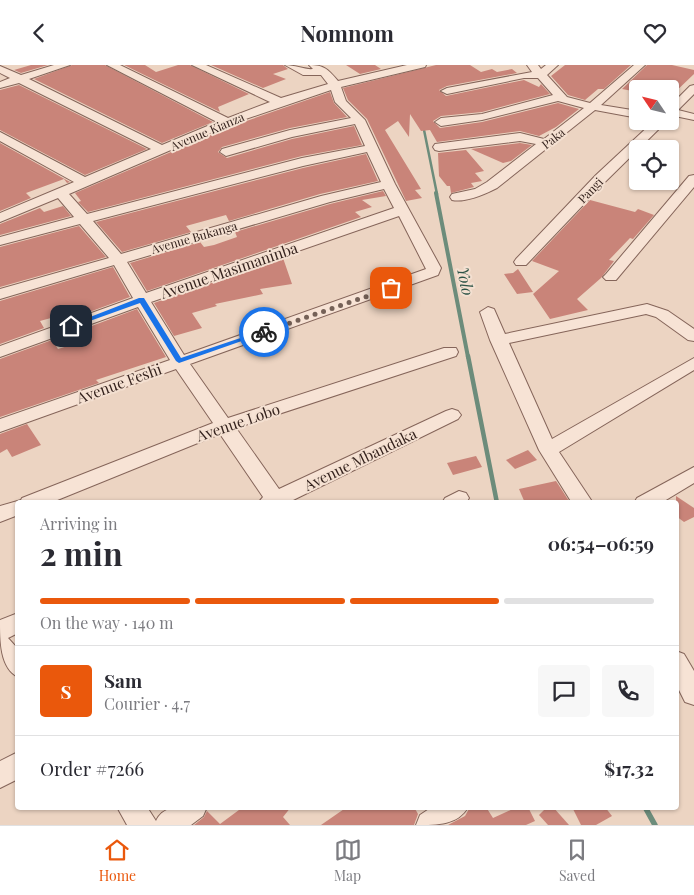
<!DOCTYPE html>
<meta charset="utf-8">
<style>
:root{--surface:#fff;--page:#f7f7f7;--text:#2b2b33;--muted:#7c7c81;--line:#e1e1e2;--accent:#ea580c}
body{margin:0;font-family:"Playfair Display",serif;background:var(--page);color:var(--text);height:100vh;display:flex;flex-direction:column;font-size:19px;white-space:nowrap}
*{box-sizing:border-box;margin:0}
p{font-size:16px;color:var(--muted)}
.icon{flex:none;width:28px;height:28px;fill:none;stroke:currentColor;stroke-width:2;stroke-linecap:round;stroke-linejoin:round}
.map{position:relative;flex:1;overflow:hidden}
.drawer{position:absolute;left:15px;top:435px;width:664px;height:310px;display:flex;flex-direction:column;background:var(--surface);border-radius:5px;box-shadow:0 1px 4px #0004}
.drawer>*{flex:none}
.needle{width:32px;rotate:305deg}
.buttons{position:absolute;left:629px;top:15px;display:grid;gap:10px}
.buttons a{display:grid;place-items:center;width:50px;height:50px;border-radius:5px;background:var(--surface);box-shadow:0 1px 4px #0004;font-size:25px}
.pin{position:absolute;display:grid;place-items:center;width:42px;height:42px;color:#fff;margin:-21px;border-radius:10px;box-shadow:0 2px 8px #0006}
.courier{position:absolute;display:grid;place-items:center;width:50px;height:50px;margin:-25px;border:4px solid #1a73e8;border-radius:50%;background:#fff;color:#222;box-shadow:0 1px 6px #0007}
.head em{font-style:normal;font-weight:700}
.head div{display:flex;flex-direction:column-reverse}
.head{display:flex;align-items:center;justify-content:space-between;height:85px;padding:0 25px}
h1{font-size:32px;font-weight:700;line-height:38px}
.bar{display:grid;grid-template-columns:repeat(4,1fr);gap:8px 5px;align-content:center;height:60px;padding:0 25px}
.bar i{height:6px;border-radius:4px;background:var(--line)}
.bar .current{background:var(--accent)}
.bar p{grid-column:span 4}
.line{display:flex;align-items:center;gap:12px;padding:0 25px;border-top:1px solid var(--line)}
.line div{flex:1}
.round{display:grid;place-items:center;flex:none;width:52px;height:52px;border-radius:5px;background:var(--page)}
header{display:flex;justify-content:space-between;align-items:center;height:65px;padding:0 25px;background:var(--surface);font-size:22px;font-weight:700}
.tabs{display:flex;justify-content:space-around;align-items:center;height:70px;border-top:1px solid var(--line);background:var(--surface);font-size:14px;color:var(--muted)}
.tabs a{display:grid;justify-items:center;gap:2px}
.tabs .current{color:var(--accent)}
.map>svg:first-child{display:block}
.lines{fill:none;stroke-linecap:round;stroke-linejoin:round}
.stream-far3{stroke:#6c8c7b;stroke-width:2.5}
.stream-far2{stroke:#6c8c7b;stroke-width:4}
.stream-far1{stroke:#6c8c7b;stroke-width:4.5}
.stream{stroke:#6c8c7b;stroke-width:5.5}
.building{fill:#c98479}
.minor-casing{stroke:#85655a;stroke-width:2}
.minor{fill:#f7e3d5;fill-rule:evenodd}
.route{fill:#1a73e8}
.done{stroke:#756157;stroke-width:5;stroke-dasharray:0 9}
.labels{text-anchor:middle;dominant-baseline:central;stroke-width:4;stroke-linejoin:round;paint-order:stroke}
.far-street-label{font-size:12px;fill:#35231e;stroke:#f4e0d1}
.street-label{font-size:15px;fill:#35231e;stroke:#f4e0d1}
.water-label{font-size:16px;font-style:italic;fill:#2d5447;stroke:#f4e0d1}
</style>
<header><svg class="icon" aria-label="back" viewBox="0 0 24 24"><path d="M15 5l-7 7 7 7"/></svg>Nomnom<svg class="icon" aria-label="heart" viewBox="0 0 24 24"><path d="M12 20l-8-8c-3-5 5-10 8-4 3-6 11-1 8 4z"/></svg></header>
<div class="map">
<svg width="694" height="760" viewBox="0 0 694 760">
<rect width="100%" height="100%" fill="#ecd4c2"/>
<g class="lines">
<polyline class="stream-far3" points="423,60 437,129"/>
<polyline class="stream-far2" points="436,128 468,292"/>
<polyline class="stream-far1" points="468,291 497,438"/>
<polyline class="stream" points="645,742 655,760"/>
</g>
<g class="building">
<polygon points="31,0 48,0 21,8 14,5"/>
<polygon points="72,0 105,0 213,57 162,78 34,14"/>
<polygon points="124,0 145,0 156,7 178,0 190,0 249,29 218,42 220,47"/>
<polygon points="211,0 283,0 288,4 273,9 286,14 263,23"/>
<polygon points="346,0 375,0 381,4 360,9"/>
<polygon points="436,0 470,0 481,7 492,4 497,7 512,4 517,8 447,21 439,25 446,31 524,15 539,22 541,19 550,29 482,47 441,51 433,56 440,63 482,57 558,38 579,44 556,62 539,71 520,66 437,77 430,65 421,66 410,49 409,72 398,56 385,65 421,124 415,125 422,133 406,136 367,54 348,35 343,23"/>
<polygon points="565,0 631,0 604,24 598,24 585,35 568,30 551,11"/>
<polygon points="647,0 672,0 694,5 694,9 670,32 670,24 638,24 638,27 622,24"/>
<polygon points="19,20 147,84 85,110 0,65 0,25"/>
<polygon points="330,27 334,38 347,52 290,63 222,82 218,87 227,93 292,74 354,61 362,80 302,91 88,147 78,137 81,136 75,128 232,61"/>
<polygon points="0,78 70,117 67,118 64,114 26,128 31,133 0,146"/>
<polygon points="520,78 532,80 511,96 503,98 471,84"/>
<polygon points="466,85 484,106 475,108 482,116 471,118 474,122 451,128 450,121 447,121 439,111 438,88"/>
<polygon points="366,89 378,116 320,129 229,156 226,150 186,161 191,167 122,187 96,157 303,103"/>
<polygon points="383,126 386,131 362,135 372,142 355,147 361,152 147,226 130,198 200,177 204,182 214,180 237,172 235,167 330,139"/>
<polygon points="590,135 635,147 638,144 654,150 633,174 630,173 609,195 614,196 601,213 577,234 588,245 550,254 533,229 559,206 532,196"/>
<polygon points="63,141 71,151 0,170 0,159 40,143 44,147"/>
<polygon points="79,161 106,192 0,222 0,182"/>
<polygon points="283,193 292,219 260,224 263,229 215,239 217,241 192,248 202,263 174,271 154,238"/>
<polygon points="113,202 130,232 73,253 69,248 40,256 44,263 0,279 0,236"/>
<polygon points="518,204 533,227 517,229 504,209 513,208"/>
<polygon points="137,244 166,292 96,315 99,318 0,352 0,294 52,275 58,284 87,275 81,265"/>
<polygon points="27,359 41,380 12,392 7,384 0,388 0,369"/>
<polygon points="528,385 537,395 515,404 506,395"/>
<polygon points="476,391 482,402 453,410 447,398"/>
<polygon points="556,416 569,436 525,438 519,424"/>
<polygon points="676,431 694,443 694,452 684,457 676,451"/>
<polygon points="243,742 291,742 283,752 290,760 194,760 204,752 207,746 220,759"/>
<polygon points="347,742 414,742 418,749 414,760 321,760"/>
<polygon points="470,742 486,742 493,753 517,742 528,742 535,756 526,760 448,760 465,751"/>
<polygon points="547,742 553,742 569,760 548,760 539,750"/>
<polygon points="572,742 605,742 612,751 596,760 581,760"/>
</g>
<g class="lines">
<defs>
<g id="minor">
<path d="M 54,0 L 70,0 L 29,14 L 162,80 L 217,57 L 107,0 L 120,0 L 228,53 L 270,37 L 192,0 L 206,0 L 281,33 L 328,19 L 321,10 L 303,10 L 285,0 C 295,0 306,5 313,4 L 309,0 C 324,0 328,4 338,16 L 407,0 L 426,0 L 425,2 L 341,22 L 346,36 L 365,55 L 395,119 L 441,203 L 438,210 L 190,299 L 228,353 L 444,283 L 456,283 L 458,287 L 456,291 L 236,363 L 279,424 L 446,346 L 452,344 L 458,346 L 461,350 L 458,354 L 287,438 L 258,438 L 263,432 L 220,369 L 50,438 L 18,438 L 18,450 L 0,457 L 0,441 L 21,435 L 22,433 L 213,358 L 176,304 L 0,367 L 0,354 L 170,295 L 138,242 L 0,292 L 0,281 L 133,233 L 114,200 L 0,234 L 0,224 L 109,193 L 80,159 L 0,180 L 0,172 L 74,152 L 58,133 L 0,157 L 0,148 L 74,117 L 0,76 L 0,67 L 85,112 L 151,84 L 19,18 L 0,23 L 0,17 L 10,13 L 0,8 L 0,1 L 21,10 ZM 331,25 L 335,37 L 351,53 L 290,65 L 222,84 L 220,87 L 226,91 L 292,72 L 355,59 L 365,81 L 302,93 L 87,149 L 69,129 L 231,59 ZM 367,87 L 381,117 L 321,131 L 121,189 L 93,156 L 303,101 ZM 384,124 L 394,143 L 146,228 L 127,197 L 330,137 ZM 399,151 L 426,204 L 184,290 L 151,237 Z"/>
<path d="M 527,0 L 538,0 L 541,4 L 546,0 L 558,0 L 547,10 L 567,32 L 590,38 L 634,0 L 645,0 L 601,40 L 638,46 L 638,53 L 595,45 L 497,123 C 485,129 466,138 452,135 L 450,132 L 452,129 L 475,124 L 487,117 L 536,79 L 520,76 L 439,86 L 435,85 L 433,82 L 435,79 L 520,68 L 544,74 L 584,43 L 558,36 L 482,55 L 441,61 L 435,57 L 441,53 L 482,49 L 553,30 L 538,13 L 524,13 L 447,29 L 441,26 L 447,23 L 532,7 Z"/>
<polygon points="694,20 694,29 678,45 694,49 694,55 670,50 670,41 690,21"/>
<polygon points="654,56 667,56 606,116 526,200 516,200 514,197 516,194 596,110"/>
<polygon points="694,110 694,122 616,215 606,215 603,212 606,209 689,111"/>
<polygon points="647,239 668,246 694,264 694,276 688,275 656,252 646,249 509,278 552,374 694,293 694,305 559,387 593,438 572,438 539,385 490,275 480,247 488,242 494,244 505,269"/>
<polygon points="694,402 694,418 661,438 634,438 637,433"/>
<polygon points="459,426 466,428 469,433 466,438 442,438 445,433"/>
<path d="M 18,548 L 18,568 L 8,573 L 18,584 L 18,612 C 0,603 0,576 0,555 Z"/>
<polygon points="676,586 684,589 694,606 694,640 685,637 676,619"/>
<polygon points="18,687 18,714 0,723 0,696"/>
<path d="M 117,742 L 147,742 L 156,756 C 164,737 190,742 207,742 L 203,751 L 191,760 L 127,760 Z"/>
<path d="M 432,742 L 468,742 C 458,760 438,760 416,760 L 420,750 Z"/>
</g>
</defs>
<use href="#minor" class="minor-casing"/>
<use href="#minor" class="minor"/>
</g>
<polygon class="route" points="139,233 144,233 181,293 261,266 267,267 179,298 176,296 140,238 73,262 67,261"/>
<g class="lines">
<polyline class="done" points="264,267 391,223"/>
</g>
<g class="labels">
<g class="far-street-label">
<text transform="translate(207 66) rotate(-23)">Avenue Kianza</text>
<text transform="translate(553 73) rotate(-38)">Paka</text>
<text transform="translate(590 125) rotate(-46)">Pangi</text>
<text transform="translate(194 172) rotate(-16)">Avenue Bukanga</text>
</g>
<g class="street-label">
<text transform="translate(229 205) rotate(-19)">Avenue Masimaninba</text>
<text transform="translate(119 318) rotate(-20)">Avenue Feshi</text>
<text transform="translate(238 357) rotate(-19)">Avenue Lobo</text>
<text transform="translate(360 394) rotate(-26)">Avenue Mbandaka</text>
</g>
<g class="water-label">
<text transform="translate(466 216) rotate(79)">Yolo</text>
</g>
</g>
</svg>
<div class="buttons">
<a><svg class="needle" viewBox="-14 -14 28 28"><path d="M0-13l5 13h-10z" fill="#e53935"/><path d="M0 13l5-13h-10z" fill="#7c7c81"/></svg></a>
<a><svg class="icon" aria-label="locate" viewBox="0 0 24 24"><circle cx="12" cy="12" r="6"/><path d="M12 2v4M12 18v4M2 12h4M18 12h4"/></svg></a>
</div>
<div class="pin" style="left:391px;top:223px;background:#ea580c"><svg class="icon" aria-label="bag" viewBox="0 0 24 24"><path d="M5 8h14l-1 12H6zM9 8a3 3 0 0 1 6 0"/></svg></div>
<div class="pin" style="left:71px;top:261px;background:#1f2937"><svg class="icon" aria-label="home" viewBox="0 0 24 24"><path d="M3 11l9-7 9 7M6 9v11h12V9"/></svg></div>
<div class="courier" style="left:264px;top:267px"><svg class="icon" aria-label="bike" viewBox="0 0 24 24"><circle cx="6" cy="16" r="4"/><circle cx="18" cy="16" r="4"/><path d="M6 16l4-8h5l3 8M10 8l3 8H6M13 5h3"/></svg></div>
<section class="drawer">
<div class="head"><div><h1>2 min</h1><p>Arriving in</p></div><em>06:54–06:59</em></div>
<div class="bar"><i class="current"></i><i class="current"></i><i class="current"></i><i></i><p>On the way · 140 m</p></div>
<div class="line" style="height:90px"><b class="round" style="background:var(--accent);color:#fff">S</b><div><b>Sam</b><p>Courier · 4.7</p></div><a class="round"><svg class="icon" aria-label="chat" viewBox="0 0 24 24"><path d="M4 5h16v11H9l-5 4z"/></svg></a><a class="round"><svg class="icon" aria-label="phone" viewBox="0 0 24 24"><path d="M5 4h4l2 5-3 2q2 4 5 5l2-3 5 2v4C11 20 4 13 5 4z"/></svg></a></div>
<div class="line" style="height:65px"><div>Order #7266</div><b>$17.32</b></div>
</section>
</div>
<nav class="tabs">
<a class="current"><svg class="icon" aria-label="home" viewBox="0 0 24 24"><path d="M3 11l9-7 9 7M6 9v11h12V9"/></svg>Home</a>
<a><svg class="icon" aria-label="map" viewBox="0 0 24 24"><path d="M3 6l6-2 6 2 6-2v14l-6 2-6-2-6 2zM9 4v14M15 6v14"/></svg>Map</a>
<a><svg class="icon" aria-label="saved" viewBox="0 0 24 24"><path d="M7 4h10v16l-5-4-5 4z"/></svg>Saved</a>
</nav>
